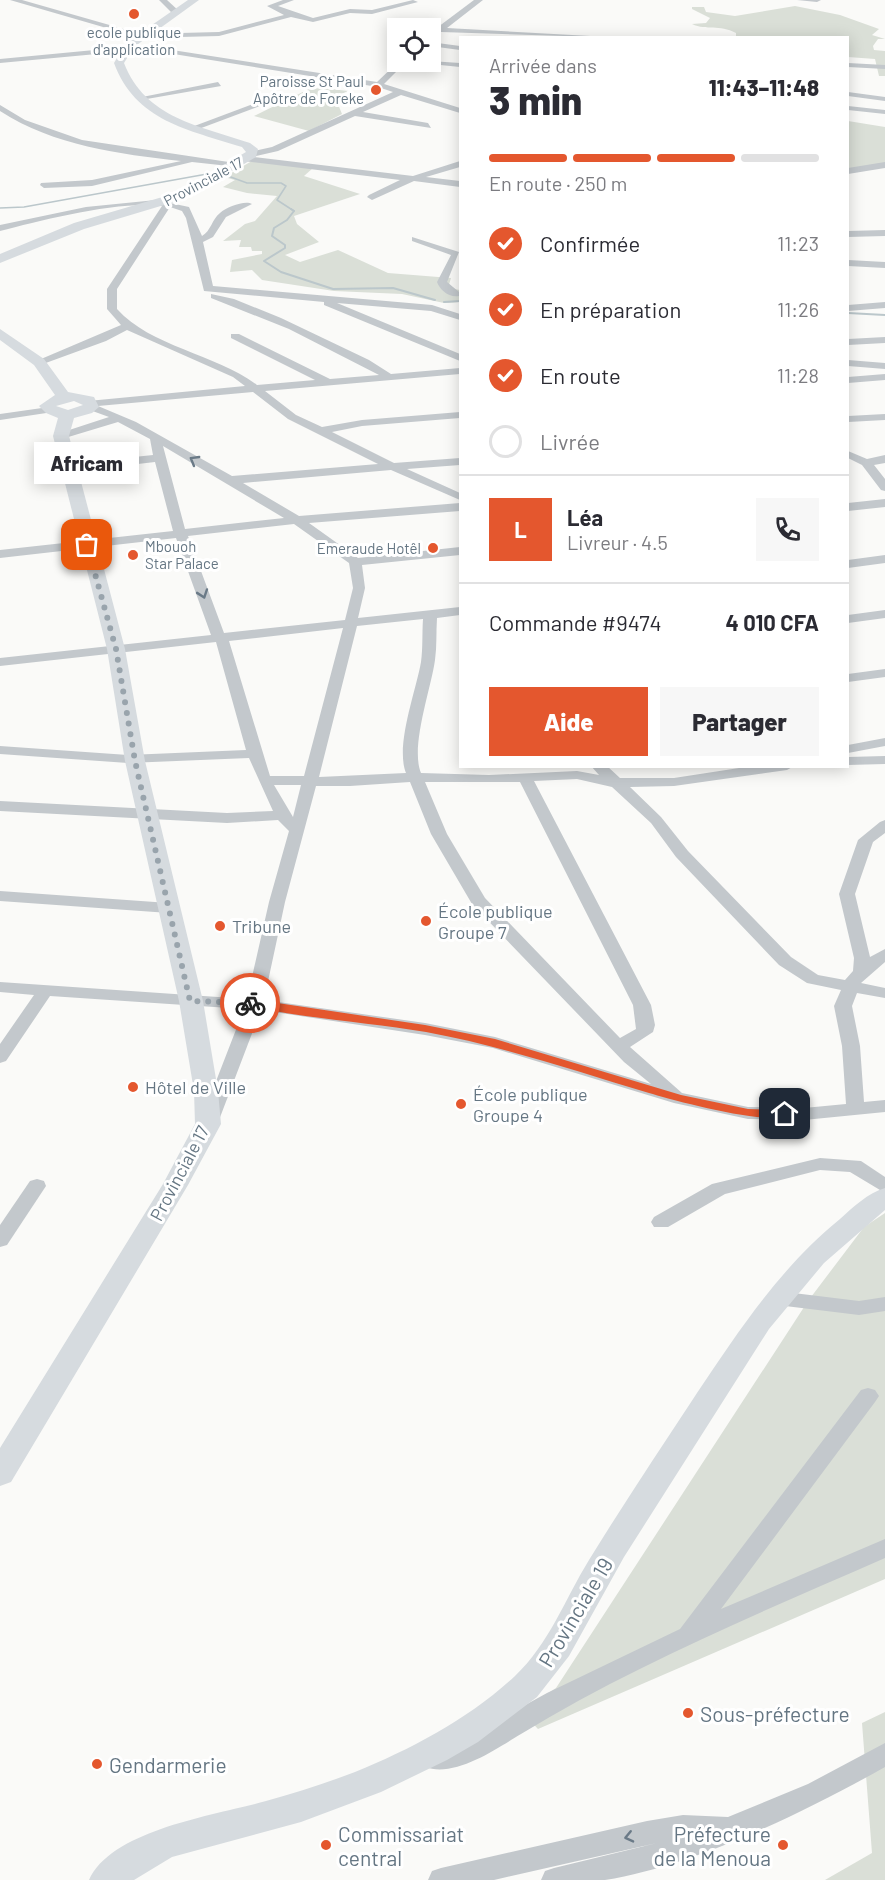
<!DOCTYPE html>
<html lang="fr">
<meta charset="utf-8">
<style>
:root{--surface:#fff;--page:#f7f7f7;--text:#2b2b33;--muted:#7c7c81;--line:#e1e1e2;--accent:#e4572e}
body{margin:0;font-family:Barlow,sans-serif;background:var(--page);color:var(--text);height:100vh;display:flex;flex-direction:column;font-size:22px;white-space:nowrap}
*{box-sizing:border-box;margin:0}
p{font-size:20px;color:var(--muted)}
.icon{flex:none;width:33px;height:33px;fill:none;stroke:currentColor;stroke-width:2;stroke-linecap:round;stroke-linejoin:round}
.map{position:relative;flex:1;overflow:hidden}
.sheet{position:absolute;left:459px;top:36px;width:390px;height:732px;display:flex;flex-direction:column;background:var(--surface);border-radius:0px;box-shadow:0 3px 15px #0003}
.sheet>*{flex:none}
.fabs{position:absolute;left:387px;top:18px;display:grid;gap:12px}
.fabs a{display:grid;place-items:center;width:54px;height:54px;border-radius:0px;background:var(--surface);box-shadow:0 3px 15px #0003;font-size:30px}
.pin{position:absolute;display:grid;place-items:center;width:51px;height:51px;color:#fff;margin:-26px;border-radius:12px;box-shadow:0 3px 9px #0006}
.courier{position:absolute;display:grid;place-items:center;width:60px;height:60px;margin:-30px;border:4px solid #e4572e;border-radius:50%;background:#fff;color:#222;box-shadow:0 2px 8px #0007}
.bubble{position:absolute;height:42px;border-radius:0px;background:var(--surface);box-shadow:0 3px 15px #0003;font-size:20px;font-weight:800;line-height:42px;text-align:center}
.summary em{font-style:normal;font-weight:800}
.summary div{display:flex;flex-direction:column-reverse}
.summary{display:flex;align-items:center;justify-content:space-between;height:102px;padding:0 30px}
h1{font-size:39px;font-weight:800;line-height:45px}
.bar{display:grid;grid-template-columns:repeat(4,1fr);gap:9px 6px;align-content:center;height:72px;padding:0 30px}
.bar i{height:8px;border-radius:4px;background:var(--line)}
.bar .current{background:var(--accent)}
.bar p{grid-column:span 4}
.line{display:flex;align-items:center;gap:15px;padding:0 30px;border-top:2px solid var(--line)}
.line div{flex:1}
.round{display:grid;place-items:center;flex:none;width:63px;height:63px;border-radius:0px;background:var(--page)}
ol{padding:0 30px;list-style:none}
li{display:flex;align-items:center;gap:18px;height:66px}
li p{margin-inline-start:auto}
li .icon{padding:6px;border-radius:50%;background:var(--accent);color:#fff;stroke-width:4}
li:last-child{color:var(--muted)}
li i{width:33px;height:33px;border:3px solid var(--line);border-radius:50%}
.action{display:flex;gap:12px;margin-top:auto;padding:12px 30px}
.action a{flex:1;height:69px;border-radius:0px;background:var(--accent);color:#fff;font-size:24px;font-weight:800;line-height:69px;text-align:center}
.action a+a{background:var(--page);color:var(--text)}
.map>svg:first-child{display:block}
.green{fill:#dadfd7}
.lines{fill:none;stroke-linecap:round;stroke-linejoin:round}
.stream-far1{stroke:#bbc7cb;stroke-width:1.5}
.stream{stroke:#bbc7cb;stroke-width:2}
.minor{fill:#c3c8cc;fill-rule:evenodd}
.major{fill:#d6dbdf;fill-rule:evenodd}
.oneway{stroke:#6a7a87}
.route{fill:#e4572e}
.done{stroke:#99a4ac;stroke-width:6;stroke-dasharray:0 10.8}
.poi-dot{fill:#e4572e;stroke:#fff;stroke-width:2}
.labels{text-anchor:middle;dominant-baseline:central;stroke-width:6;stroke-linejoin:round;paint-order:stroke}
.far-poi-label{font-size:15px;fill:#657683;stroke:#fff;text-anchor:end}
.far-street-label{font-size:15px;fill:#657683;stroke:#fff}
.poi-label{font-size:18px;fill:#657683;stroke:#fff;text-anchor:start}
.street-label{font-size:18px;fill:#657683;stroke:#fff}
.near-street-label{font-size:21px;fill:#657683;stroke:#fff}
.near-poi-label{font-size:21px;fill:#657683;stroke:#fff;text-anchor:start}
</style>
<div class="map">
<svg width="885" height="1880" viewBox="0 0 885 1880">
<rect width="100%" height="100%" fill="#fafaf8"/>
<g class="green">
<path d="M 795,6 L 840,15 L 879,29 L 872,35 L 885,39 L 878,39 L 873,46 L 874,50 L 885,51 L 885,76 L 879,76 L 875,59 L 848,57 L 848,38 L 736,37 L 736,33 C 719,24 707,31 692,24 L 706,23 L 710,18 L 692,9 L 692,7 L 704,7 L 706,12 L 735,16 Z"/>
<polygon points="323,88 348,91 335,97 342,114 309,131 254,116 309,89"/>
<polygon points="848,121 885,127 885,163 848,169"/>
<polygon points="252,161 313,168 304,176 360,194 294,216 297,224 319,242 285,255 300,262 338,250 388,273 451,278 448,288 460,290 460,302 444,303 402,294 334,291 262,280 252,270 230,272 232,260 262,254 262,251 252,251 251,247 239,247 241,240 223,241 245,224 255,221 277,196 247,193 223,187 235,180 224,177"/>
<polygon points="885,1213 885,1579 538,1729 521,1711 556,1688 808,1301 864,1227"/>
<polygon points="885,1712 885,1880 825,1880 872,1853 862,1723"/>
</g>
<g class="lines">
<g class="stream-far1">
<polyline points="228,176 247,183 281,183 286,186 277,200 294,211"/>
<polyline points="0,208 24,207 207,174"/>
</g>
<g class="stream">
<polyline points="291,209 294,211 287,220 274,228 272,236 285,245 285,248 264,261 281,272 333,289 393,288 435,300"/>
<polyline points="444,302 460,301"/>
<polyline points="848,313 885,315"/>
</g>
<g class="minor">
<polygon points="10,0 22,0 141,34 219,32 284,15 267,6 283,0 294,0 278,6 313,18 350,9 372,10 413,0 418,2 372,14 350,13 313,22 291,17 219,36 141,38"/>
<polygon points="159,0 167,0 180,12 173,14"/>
<polygon points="474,0 483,0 447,28 627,38 441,32 430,39 430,33"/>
<polygon points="797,0 821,0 817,2"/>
<polygon points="430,42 460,46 460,50 430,46"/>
<polygon points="127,43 377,82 398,62 406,62 384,84 460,108 460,113 401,95 363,112 428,123 431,128 355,116 278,151 252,157 249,156 249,152 272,147 393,92 378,87 130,47"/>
<polygon points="126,47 129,51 0,63 0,59"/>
<polygon points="430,61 460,63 460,67 411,62"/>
<polygon points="848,63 885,65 885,69 848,67"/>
<polygon points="218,82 221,86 141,100 137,98"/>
<polygon points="848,92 885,97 885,101 848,96"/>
<polygon points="253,104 260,106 196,130 189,128"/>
<path d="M 0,105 L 25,120 L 82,140 L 242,164 L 238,167 L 192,162 L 92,186 L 44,188 L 40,185 L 41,183 L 92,180 L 181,161 C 119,154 54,146 0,111 Z"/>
<polygon points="848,106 885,110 885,114 848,110"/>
<polygon points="246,156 413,176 460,161 460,167 426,177 460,181 460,187 414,181 372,200 367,197 369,195 400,180 243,161 243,157"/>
<polygon points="885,162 885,168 848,174 848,168"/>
<path d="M 156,200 L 189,207 L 202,236 C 211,231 212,219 220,213 C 227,207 245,200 252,204 L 226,217 L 213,237 L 203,242 L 213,286 L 432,305 L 460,314 L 460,320 L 431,311 L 337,303 L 460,354 L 460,361 L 324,305 L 324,302 L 204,291 L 186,218 L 182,211 L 170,207 L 117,289 L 117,309 C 151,347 216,354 257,385 L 315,380 L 231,338 L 231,334 L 239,334 L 330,379 L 379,375 L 289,329 L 211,298 L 211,294 L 234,299 L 281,318 L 369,360 L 391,374 L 460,368 L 460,374 L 265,391 L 296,415 L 322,427 L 362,420 L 460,412 L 460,418 L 362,426 L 332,432 L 394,463 L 460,458 L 460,465 L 407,469 L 460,493 L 460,500 L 391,470 L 243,483 L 299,516 L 460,503 L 460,511 L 309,523 L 358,558 L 460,547 L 460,555 L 362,565 L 365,588 L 358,618 L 460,607 L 460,615 L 437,618 C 436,632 437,646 435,660 C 431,689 410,747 421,773 L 489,775 L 577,771 L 599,775 L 591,766 L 607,766 L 620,778 L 674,778 L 752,766 L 794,766 L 787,770 L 674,786 L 630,787 L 661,817 L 688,851 L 791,957 L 818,975 L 845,980 L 853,971 L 854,958 L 839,894 L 858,840 L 880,822 L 885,820 L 885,833 L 873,842 L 855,894 L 870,957 L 885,949 L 885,962 L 861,983 L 885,988 L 885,998 L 857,993 L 852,1006 L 860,1046 L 864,1102 L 885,1100 L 885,1112 L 804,1120 L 748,1119 L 674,1103 L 493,1048 L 425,1035 L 261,1010 L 219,1120 L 216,1124 L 204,1124 L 201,1120 L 244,1009 L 50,996 L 6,1061 L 0,1063 L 0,1044 L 34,995 L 0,992 L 0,982 L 247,999 L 269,902 L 289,831 L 278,820 L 227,823 L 0,811 L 0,801 L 227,813 L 273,811 L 249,758 L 128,763 L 0,754 L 0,746 L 128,755 L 246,750 L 216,642 L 0,666 L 0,658 L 211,635 L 176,538 L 0,558 L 0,550 L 173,531 L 155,462 L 69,472 L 63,468 L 69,464 L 153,455 L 150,439 L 118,422 L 65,438 L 57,438 L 57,434 L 109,417 L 87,409 L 88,401 L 245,386 L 233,377 L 127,330 L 106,341 L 43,364 L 34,362 L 121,325 L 107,309 L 107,289 L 162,206 C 121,200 42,220 0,231 L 0,225 L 86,207 ZM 253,392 L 288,419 L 378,464 L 232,476 L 136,422 L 98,406 ZM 163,446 L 284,518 L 185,529 ZM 294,524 L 349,563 L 353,588 L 345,620 L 224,633 L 188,536 ZM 423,619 C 422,633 423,648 421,662 C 416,691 395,746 406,773 L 319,777 L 357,626 ZM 343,628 L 304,776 L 270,776 L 229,641 ZM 577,779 L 612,787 L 651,823 L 676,857 L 779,965 L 807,983 L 841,990 L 834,1006 L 842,1046 L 846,1104 L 804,1108 L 748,1107 L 682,1093 L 630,1047 L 653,1032 L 655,1025 L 651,1005 L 534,781 ZM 410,782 L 431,834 L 472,904 L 624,1062 L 651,1084 L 495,1037 L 425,1023 L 264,1000 L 285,902 L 316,786 L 350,786 ZM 425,782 L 520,782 L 633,1005 L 636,1029 L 620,1038 L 485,898 L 447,834 ZM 274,785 L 301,785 L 293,817 Z"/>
<polygon points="885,230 885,236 848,237 848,231"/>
<path d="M 412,237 L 459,252 L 447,282 L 459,292 L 459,296 C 449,298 440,290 437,282 L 451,255 L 412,241 Z"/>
<polygon points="848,260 885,262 885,268 848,266"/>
<polygon points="885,302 885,308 848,311 848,305"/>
<polygon points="885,337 885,343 848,345 848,339"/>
<polygon points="848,360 885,363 885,369 848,366"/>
<polygon points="885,374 885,380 848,383 848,377"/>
<polygon points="49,407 53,408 53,412 0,420 0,414"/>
<polygon points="885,414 885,420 848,422 848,416"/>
<polygon points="848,451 867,459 885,455 885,463 874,465 885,479 885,491 881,490 862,465 848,458"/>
<polygon points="885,499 885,507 848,511 848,503"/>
<polygon points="885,555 885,563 848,568 848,560"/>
<polygon points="885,610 885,618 848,623 848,615"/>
<polygon points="885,669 885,677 848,682 848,674"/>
<polygon points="885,738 885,746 848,753 848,745"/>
<polygon points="885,756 885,764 848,765 848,757"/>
<polygon points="0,891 169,903 177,908 169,913 0,901"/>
<polygon points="820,1158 861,1161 885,1177 885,1193 850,1172 820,1170 725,1194 668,1227 654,1227 651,1222 654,1217 712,1184"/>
<polygon points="37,1179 44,1181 46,1186 7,1245 0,1247 0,1225 30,1181"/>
<polygon points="777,1291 859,1301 885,1297 885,1311 859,1315 777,1305 770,1303 767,1298 770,1293"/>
<path d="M 868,1388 L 875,1390 L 879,1396 L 875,1402 L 721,1609 L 885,1539 L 885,1558 C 762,1612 636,1664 521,1734 C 496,1749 455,1778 425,1767 L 422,1759 L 425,1751 L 455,1744 L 547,1693 L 680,1629 L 861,1390 Z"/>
<path d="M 885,1743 L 885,1767 C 805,1812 697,1865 605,1880 C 585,1880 562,1880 541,1880 L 545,1871 L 554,1868 L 657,1843 L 494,1880 L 428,1880 L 432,1871 L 441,1868 L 647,1821 L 683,1815 L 728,1817 L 808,1784 Z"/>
</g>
<g class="major">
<path d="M 188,0 L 199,0 L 134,47 L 124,63 C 145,118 200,126 250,143 L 258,149 L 256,157 L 184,199 L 84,229 L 0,263 L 0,254 L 74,223 L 176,193 L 246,152 L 242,147 C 189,130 135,121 114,63 L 126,43 Z"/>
<path d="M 0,329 L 44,359 L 68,392 L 94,397 L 99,407 L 92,413 L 74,418 L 69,436 L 125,649 L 145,761 L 203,1001 L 218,1091 L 221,1124 L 188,1185 L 11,1482 L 0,1486 L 0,1448 L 163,1184 L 195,1124 L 194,1091 L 179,1001 L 125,761 L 107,649 L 53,436 L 58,418 L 46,413 L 39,406 L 55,395 L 34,365 L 0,340 ZM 74,401 L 83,405 L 68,410 L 56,406 Z"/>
<path d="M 885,1188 L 885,1210 L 824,1263 L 769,1329 L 624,1557 L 569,1656 L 537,1697 L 478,1742 L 447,1760 L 381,1792 L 301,1822 L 172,1857 L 134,1880 L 89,1880 C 112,1829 217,1815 266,1801 C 296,1793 326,1783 355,1772 C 412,1749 470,1718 515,1676 C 549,1644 565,1599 589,1560 C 624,1503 661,1448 697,1393 C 740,1329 780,1268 840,1219 C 853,1207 868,1193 885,1188 Z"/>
</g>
</g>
<defs><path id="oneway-chevron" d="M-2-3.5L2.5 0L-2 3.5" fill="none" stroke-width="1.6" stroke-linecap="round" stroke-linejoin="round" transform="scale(1.5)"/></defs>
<g class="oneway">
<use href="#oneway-chevron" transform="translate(194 460) rotate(-150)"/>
<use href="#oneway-chevron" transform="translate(203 594) rotate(71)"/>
<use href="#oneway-chevron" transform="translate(629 1837) rotate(167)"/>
</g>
<path class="route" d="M 250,999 L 425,1025 L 495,1039 L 681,1095 L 748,1109 L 785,1110 L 790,1114 C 775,1128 672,1100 649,1093 C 576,1071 502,1046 426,1032 C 367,1022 305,1019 247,1005 L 245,1003 Z"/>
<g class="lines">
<polyline class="done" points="87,545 116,649 135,761 190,1001 250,1003"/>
</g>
<g class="poi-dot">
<circle cx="134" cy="14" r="6"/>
<circle cx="376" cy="90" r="6"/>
<circle cx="433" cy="548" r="6"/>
<circle cx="133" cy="555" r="6"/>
<circle cx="426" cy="921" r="6"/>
<circle cx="220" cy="926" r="6"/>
<circle cx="133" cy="1087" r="6"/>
<circle cx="461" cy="1104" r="6"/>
<circle cx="688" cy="1713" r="6"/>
<circle cx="97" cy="1764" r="6"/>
<circle cx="326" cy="1845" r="6"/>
<circle cx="783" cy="1845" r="6"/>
</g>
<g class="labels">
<g class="far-poi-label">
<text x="134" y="32" text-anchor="middle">ecole publique<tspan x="134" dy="17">d'application</tspan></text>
<text x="364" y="81">Paroisse St Paul<tspan x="364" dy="17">Apôtre de Foreke</tspan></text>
<text x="145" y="546" text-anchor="start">Mbouoh<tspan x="145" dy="17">Star Palace</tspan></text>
<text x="421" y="548">Emeraude Hotêl</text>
</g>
<g class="far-street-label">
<text transform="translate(203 181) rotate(-28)">Provinciale 17</text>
</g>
<g class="poi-label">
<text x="438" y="911">École publique<tspan x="438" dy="21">Groupe 7</tspan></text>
<text x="232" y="926">Tribune</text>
<text x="145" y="1087">Hôtel de Ville</text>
<text x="473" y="1094">École publique<tspan x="473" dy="21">Groupe 4</tspan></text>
</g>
<g class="street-label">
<text transform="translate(179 1173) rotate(-62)">Provinciale 17</text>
</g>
<g class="near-street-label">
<text transform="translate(575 1612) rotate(-59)">Provinciale 19</text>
</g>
<g class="near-poi-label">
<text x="700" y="1713">Sous-préfecture</text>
<text x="109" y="1764">Gendarmerie</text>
<text x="338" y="1833">Commissariat<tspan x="338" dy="24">central</tspan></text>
<text x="771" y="1833" text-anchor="end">Préfecture<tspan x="771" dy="24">de la Menoua</tspan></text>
</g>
</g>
</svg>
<div class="fabs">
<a><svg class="icon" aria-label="locate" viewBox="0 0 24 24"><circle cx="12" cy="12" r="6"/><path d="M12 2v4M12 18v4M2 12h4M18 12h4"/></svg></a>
</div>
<div class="pin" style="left:87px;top:545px;background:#ea580c"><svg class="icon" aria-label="bag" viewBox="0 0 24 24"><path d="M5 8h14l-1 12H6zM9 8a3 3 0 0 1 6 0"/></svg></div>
<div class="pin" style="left:785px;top:1114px;background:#1f2937"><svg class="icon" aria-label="home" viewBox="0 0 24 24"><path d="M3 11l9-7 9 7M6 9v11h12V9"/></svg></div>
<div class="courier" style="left:250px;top:1003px"><svg class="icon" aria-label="bike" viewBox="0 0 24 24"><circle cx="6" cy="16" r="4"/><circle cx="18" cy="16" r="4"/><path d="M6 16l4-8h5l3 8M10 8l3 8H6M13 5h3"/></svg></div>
<div class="bubble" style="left:34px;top:442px;width:105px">Africam</div>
<section class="sheet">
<div class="summary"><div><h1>3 min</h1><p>Arrivée dans</p></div><em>11:43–11:48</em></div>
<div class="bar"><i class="current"></i><i class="current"></i><i class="current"></i><i></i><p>En route · 250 m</p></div>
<ol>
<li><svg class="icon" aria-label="check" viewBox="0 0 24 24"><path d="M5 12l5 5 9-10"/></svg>Confirmée<p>11:23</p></li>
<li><svg class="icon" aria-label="check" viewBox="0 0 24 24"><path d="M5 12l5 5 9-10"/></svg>En préparation<p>11:26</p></li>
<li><svg class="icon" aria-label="check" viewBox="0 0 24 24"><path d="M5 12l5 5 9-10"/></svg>En route<p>11:28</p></li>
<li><i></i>Livrée</li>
</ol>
<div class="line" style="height:108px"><b class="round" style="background:var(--accent);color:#fff">L</b><div><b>Léa</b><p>Livreur · 4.5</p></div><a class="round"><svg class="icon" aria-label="phone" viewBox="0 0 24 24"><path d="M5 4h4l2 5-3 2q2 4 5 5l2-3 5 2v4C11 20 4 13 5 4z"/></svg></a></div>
<div class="line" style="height:78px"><div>Commande #9474</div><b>4 010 CFA</b></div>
<div class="action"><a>Aide</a><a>Partager</a></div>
</section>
</div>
